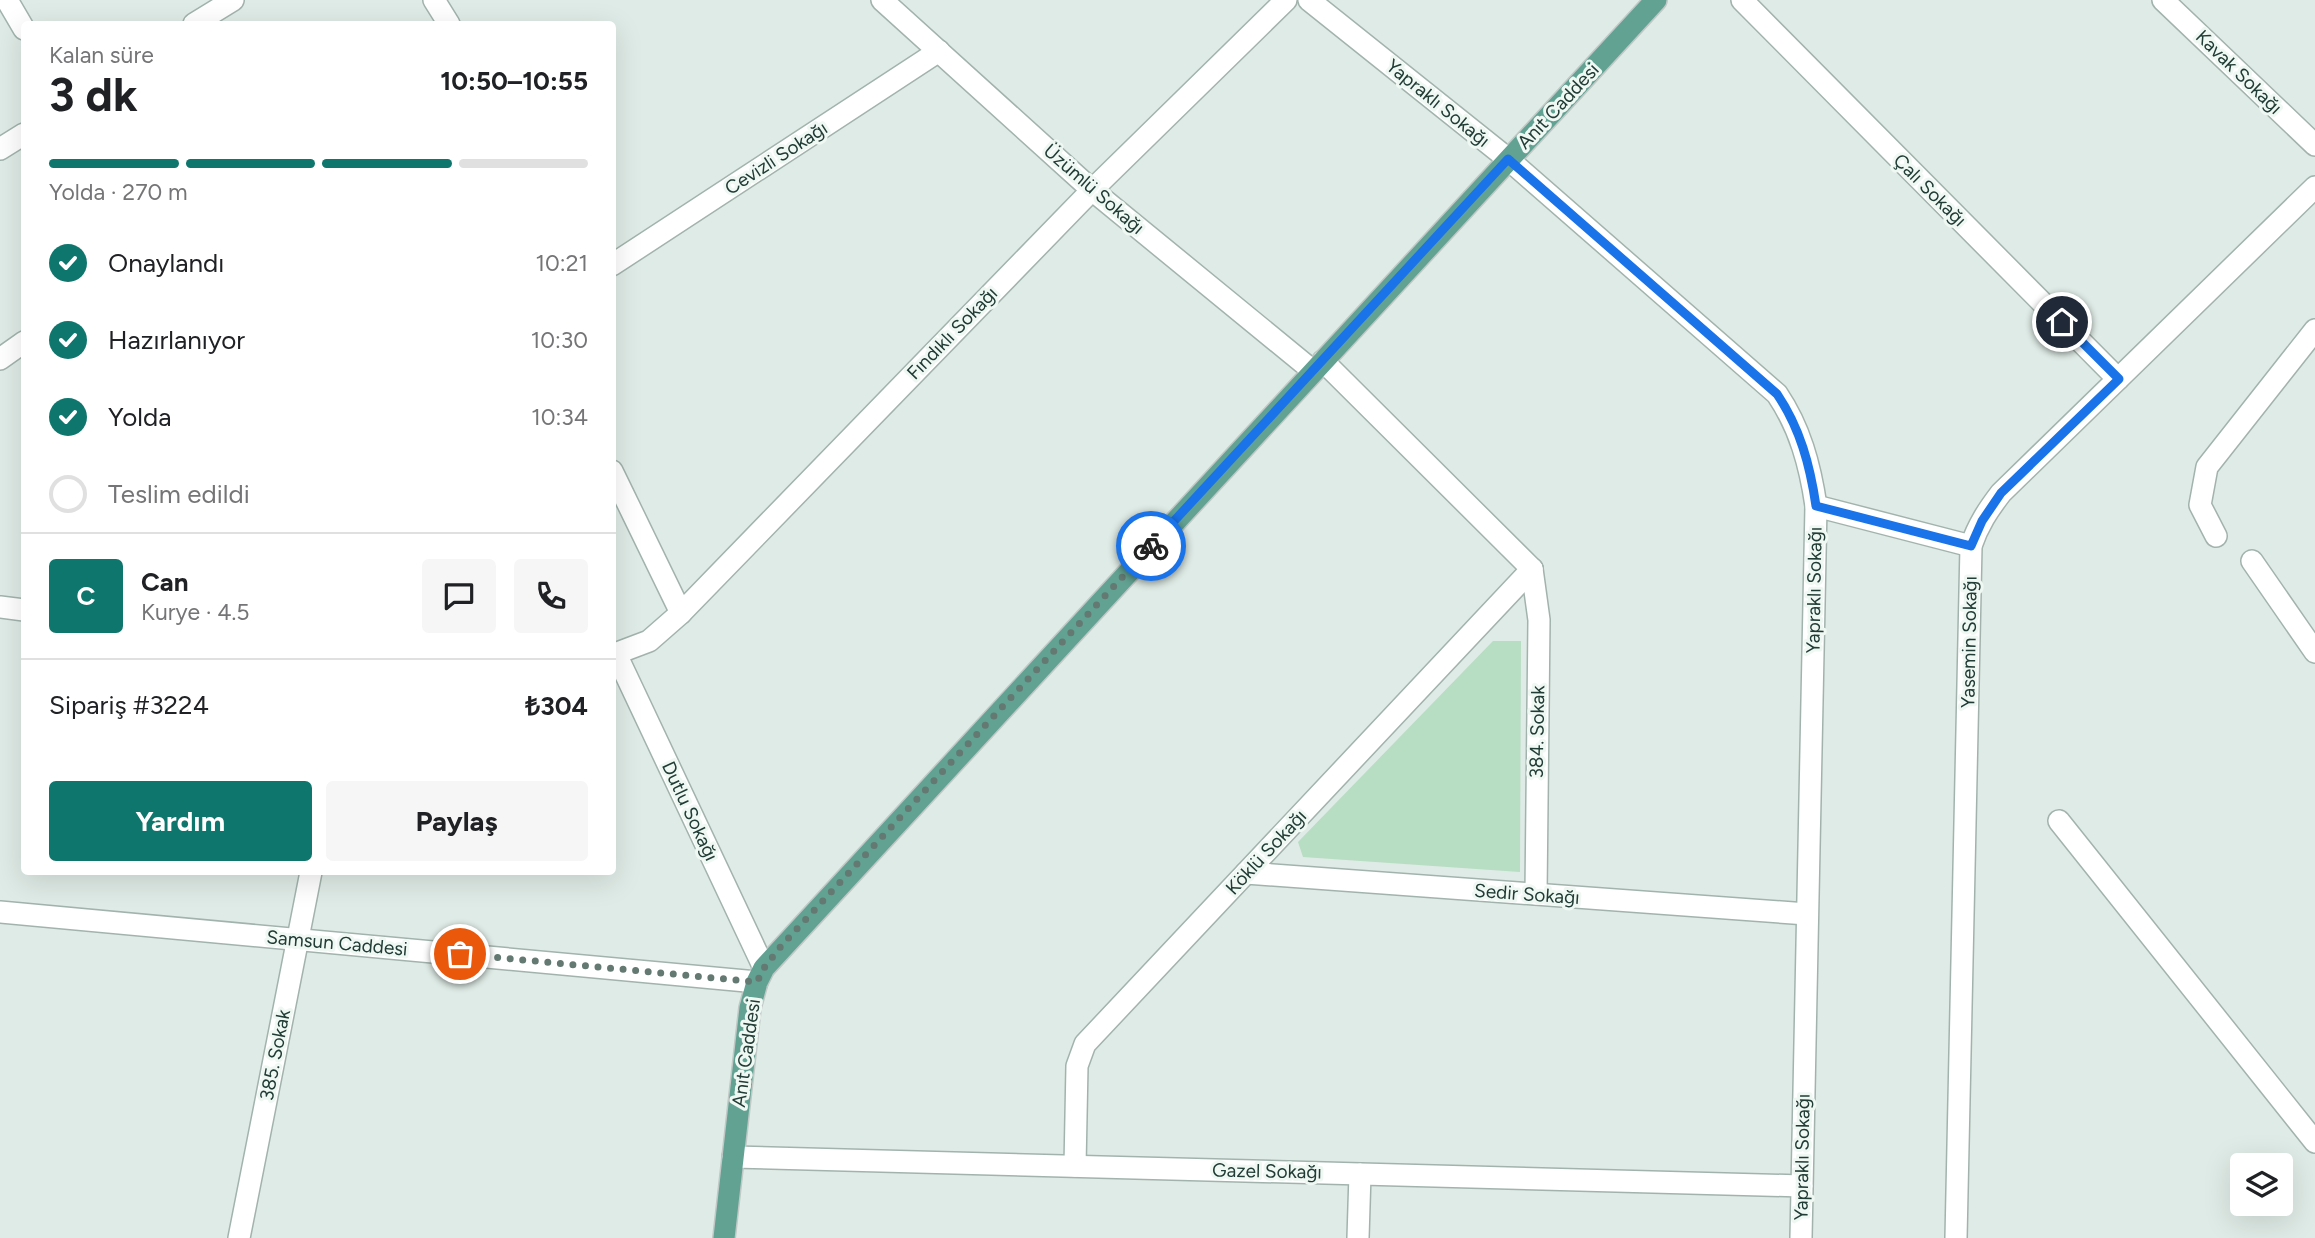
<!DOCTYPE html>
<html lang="tr">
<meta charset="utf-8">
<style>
:root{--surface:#fff;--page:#f6f6f6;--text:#202124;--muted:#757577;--line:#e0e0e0;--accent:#0f766e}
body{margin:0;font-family:Figtree,sans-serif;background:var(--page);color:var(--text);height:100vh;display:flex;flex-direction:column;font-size:26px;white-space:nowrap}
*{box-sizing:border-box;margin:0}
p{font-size:23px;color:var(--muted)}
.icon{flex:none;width:38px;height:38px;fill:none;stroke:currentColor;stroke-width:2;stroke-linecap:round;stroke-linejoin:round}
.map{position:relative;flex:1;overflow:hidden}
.side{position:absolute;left:21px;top:21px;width:595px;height:854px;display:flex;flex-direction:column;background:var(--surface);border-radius:7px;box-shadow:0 7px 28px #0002}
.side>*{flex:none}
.tools{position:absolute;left:2230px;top:1153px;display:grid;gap:14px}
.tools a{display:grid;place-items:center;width:63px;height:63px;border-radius:7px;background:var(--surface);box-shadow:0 7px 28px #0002;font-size:35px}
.pin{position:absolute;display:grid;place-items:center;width:60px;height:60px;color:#fff;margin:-30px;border:4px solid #fff;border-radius:50%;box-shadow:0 2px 7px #0007}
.courier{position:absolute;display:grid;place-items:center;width:70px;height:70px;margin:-35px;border:5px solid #1a73e8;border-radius:50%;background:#fff;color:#222;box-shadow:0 2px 9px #0007}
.head em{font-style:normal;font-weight:700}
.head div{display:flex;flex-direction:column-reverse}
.head{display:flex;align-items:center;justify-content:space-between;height:119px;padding:0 28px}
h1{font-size:46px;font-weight:700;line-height:52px}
.bar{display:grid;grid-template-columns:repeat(4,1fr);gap:10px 7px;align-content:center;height:84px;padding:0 28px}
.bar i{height:9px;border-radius:5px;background:var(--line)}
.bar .current{background:var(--accent)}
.bar p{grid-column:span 4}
.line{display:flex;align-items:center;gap:18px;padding:0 28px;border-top:2px solid var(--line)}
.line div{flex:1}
.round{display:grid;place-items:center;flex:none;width:74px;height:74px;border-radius:7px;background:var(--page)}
ol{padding:0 28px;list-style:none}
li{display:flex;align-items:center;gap:21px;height:77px}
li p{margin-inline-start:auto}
li .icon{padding:7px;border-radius:50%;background:var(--accent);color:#fff;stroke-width:4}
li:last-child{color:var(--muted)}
li i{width:38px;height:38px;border:4px solid var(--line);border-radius:50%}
.button{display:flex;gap:14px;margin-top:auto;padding:14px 28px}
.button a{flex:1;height:80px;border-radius:7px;background:var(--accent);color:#fff;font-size:28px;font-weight:700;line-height:80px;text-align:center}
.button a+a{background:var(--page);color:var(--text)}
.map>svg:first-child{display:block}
.green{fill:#b7ddc2}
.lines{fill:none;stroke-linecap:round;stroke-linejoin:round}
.minor-casing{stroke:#a2b3ad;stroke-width:24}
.major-casing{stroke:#c1c8c6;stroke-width:24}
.minor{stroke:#fff;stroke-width:21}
.major{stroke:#62a292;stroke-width:21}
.done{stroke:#637972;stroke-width:7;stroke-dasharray:0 12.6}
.route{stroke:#1a73e8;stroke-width:9}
.labels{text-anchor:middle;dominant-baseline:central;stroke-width:6;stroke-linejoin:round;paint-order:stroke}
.street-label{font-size:19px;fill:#203c34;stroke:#f0f8f4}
</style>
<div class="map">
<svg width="2315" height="1238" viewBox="0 0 2315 1238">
<rect width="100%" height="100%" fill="#dfebe6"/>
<polygon class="green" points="1493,641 1521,641 1520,872 1303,857 1298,842"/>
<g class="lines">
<defs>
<g id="minor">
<polyline points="7,0 24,29"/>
<polyline points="434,0 449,24"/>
<polyline points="882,0 1092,190 1313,371"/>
<path d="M 1309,0 L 1508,159 L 1777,394 C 1800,428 1810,465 1816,506 L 1801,1238"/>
<polyline points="1742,0 2118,379"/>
<polyline points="2163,0 2315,145"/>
<polyline points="194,24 233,0"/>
<polyline points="0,149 24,134"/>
<polyline points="612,265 939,51"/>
<polyline points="0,359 24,342"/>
<polyline points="1323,361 1532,569"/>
<polyline points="612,471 681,613"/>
<polyline points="1816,506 1971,546"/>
<polyline points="2216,536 2200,505 2207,467 2315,330"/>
<polyline points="2252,561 2315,652"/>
<polyline points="1532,569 1539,620 1536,894"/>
<polyline points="0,607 24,610"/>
<polyline points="616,654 764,968"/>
<polyline points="612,655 649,641 681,613 1092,190 1286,0"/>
<polyline points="2059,821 2315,1142"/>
<polyline points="1246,873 1807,914"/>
<polyline points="0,912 757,982"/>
<polyline points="733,1157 1802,1186"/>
<polyline points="1075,1166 1077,1066 1085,1044 1532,569"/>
<polyline points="239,1238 311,872"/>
<polyline points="1358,1238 1360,1174"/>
<path d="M 1956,1238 L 1971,546 C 1978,525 1988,510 2001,493 L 2315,187"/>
</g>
<polyline id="major" points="724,1238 750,1008 757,982 764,968 1656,0"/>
</defs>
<use href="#minor" class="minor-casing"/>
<use href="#major" class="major-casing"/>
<use href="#minor" class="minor"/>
<use href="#major" class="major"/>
</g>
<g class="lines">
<polyline class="done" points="460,954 757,982 764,968 782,945 1151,546"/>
<path class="route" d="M 1151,546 L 1508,159 L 1777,394 C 1800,428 1810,465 1816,506 L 1971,546 L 1982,521 L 2001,493 L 2119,379 L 2062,322"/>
</g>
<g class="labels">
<g class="street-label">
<text transform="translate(2239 72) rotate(44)">Kavak Sokağı</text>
<text transform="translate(1438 103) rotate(39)">Yapraklı Sokağı</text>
<text transform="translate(1558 106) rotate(-47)">Anıt Caddesi</text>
<text transform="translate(776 158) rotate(-33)">Cevizli Sokağı</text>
<text transform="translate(1094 189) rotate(41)">Üzümlü Sokağı</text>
<text transform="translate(1930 190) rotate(45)">Çalı Sokağı</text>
<text transform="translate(952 333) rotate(-46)">Fındıklı Sokağı</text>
<text transform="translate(1814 590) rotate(-89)">Yapraklı Sokağı</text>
<text transform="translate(1969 642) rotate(-89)">Yasemin Sokağı</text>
<text transform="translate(1537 732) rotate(-89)">384. Sokak</text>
<text transform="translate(690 811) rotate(65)">Dutlu Sokağı</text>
<text transform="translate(1266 852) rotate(-47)">Köklü Sokağı</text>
<text transform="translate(1527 894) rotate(4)">Sedir Sokağı</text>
<text transform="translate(337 943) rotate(5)">Samsun Caddesi</text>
<text transform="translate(746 1053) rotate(-82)">Anıt Caddesi</text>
<text transform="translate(275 1055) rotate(-79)">385. Sokak</text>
<text transform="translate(1802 1157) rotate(-89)">Yapraklı Sokağı</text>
<text transform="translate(1267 1171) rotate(1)">Gazel Sokağı</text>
</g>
</g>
</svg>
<div class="tools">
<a><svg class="icon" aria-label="layers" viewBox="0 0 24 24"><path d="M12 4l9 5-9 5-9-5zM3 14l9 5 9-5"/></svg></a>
</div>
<div class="pin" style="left:460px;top:954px;background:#ea580c"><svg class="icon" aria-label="bag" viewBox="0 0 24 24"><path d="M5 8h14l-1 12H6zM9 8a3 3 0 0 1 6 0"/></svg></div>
<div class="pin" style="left:2062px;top:322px;background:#1f2937"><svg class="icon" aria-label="home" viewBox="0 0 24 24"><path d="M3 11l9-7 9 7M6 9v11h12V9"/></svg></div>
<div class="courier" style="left:1151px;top:546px"><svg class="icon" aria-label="bike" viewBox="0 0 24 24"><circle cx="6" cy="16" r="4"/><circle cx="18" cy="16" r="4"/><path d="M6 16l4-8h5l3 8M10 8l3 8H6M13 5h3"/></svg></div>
<section class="side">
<div class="head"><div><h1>3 dk</h1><p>Kalan süre</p></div><em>10:50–10:55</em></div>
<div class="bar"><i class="current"></i><i class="current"></i><i class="current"></i><i></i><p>Yolda · 270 m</p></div>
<ol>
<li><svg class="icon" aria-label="check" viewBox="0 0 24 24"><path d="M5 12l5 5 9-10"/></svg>Onaylandı<p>10:21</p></li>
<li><svg class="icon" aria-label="check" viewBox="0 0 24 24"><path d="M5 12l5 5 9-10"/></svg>Hazırlanıyor<p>10:30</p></li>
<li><svg class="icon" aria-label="check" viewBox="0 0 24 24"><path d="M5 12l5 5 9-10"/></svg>Yolda<p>10:34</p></li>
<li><i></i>Teslim edildi</li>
</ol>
<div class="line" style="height:126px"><b class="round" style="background:var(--accent);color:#fff">C</b><div><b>Can</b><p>Kurye · 4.5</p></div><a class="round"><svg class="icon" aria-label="chat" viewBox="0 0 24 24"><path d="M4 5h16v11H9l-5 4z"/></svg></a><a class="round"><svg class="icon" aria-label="phone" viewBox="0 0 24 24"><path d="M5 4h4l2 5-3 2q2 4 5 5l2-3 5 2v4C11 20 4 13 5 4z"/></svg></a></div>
<div class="line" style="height:91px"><div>Sipariş #3224</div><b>₺304</b></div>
<div class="button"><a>Yardım</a><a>Paylaş</a></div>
</section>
</div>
